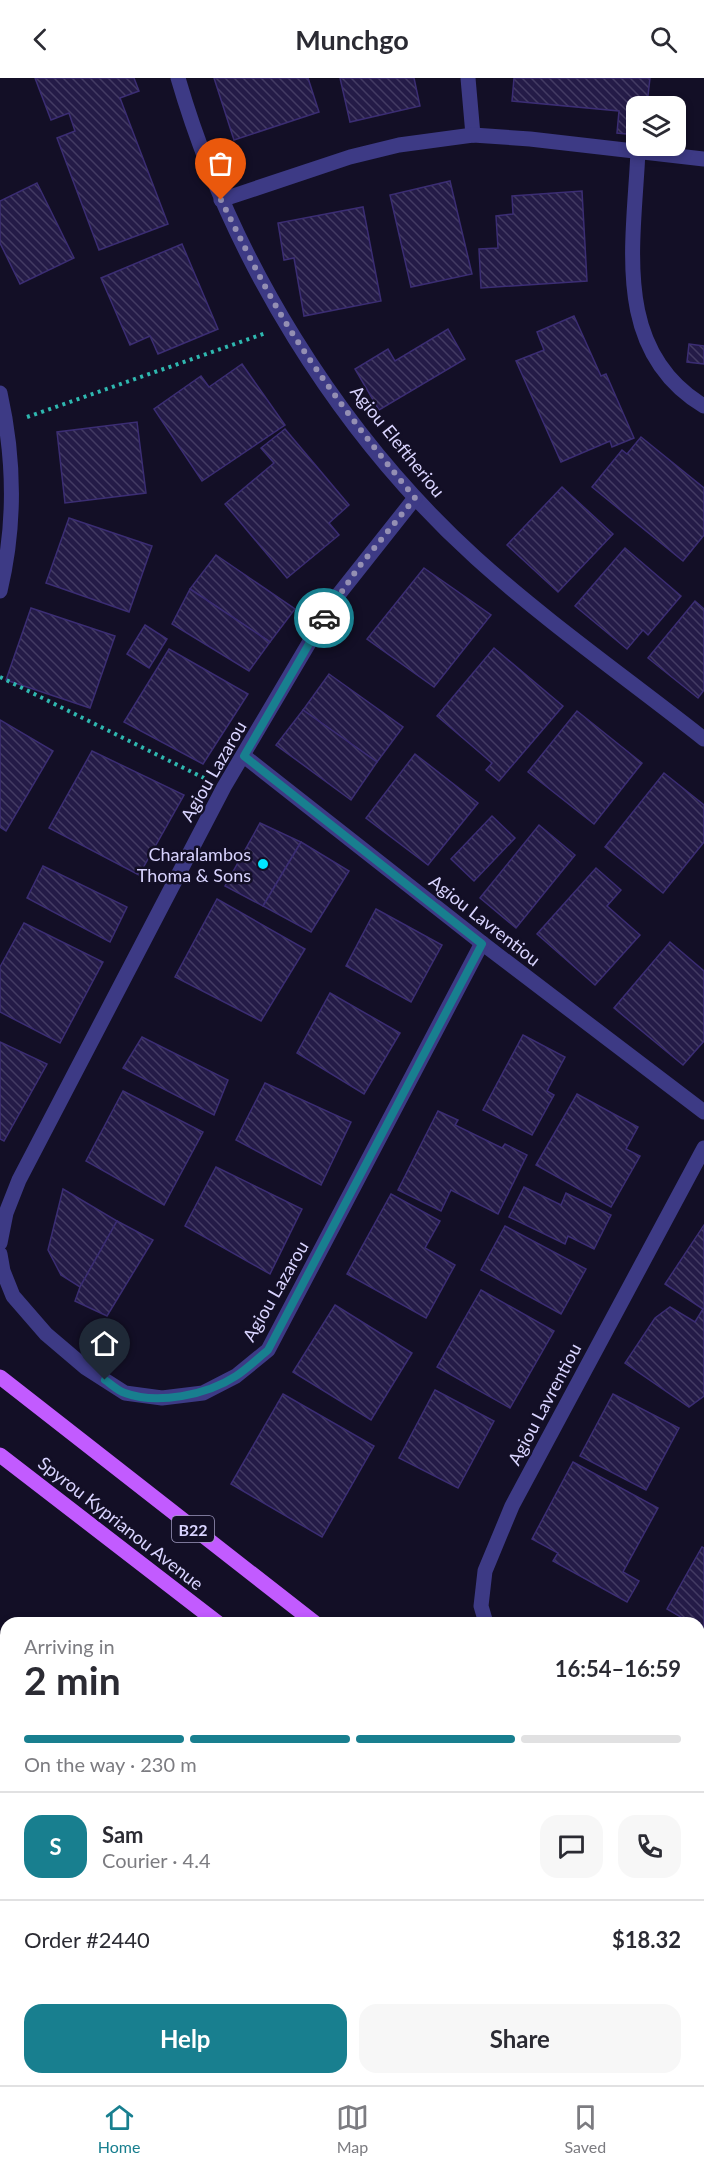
<!DOCTYPE html>
<meta charset="utf-8">
<style>
:root{--surface:#fff;--page:#f7f7f7;--text:#2b2b33;--muted:#7c7c81;--line:#e1e1e2;--accent:#187f8f}
body{margin:0;font-family:Lato,sans-serif;background:var(--page);color:var(--text);height:100vh;display:flex;flex-direction:column;font-size:22px;white-space:nowrap}
*{box-sizing:border-box;margin:0}
p{font-size:20px;color:var(--muted)}
.icon{flex:none;width:33px;height:33px;fill:none;stroke:currentColor;stroke-width:2;stroke-linecap:round;stroke-linejoin:round}
.map{position:relative;flex:1;overflow:hidden}
.details{position:absolute;left:0px;top:1539px;width:705px;height:468px;display:flex;flex-direction:column;background:var(--surface);border-radius:18px 18px 0 0;box-shadow:0 3px 9px #0003}
.details>*{flex:none}
.fabs{position:absolute;left:626px;top:18px;display:grid;gap:12px}
.fabs a{display:grid;place-items:center;width:60px;height:60px;border-radius:12px;background:var(--surface);box-shadow:0 3px 9px #0003;font-size:30px}
.pin{position:absolute;display:grid;place-items:center;width:51px;height:51px;color:#fff;margin:-62px -26px;border-radius:50% 50% 50% 0;rotate:-45deg;box-shadow:0 0 6px #0007}
.pin .icon{rotate:45deg}
.courier{position:absolute;display:grid;place-items:center;width:60px;height:60px;margin:-30px;border:4px solid #187f8f;border-radius:50%;background:#fff;color:#222;box-shadow:0 2px 8px #0007}
.headline em{font-style:normal;font-weight:700}
.headline div{display:flex;flex-direction:column-reverse}
.headline{display:flex;align-items:center;justify-content:space-between;height:102px;padding:0 24px}
h1{font-size:39px;font-weight:700;line-height:45px}
.bar{display:grid;grid-template-columns:repeat(4,1fr);gap:9px 6px;align-content:center;height:72px;padding:0 24px}
.bar i{height:8px;border-radius:4px;background:var(--line)}
.bar .active{background:var(--accent)}
.bar p{grid-column:span 4}
.line{display:flex;align-items:center;gap:15px;padding:0 24px;border-top:2px solid var(--line)}
.line div{flex:1}
.round{display:grid;place-items:center;flex:none;width:63px;height:63px;border-radius:18px;background:var(--page)}
.action{display:flex;gap:12px;margin-top:auto;padding:12px 24px}
.action a{flex:1;height:69px;border-radius:18px;background:var(--accent);color:#fff;font-size:24px;font-weight:700;line-height:69px;text-align:center}
.action a+a{background:var(--page);color:var(--text)}
header{display:flex;justify-content:space-between;align-items:center;height:78px;padding:0 24px;background:var(--surface);font-size:27px;font-weight:700}
.dock{display:flex;justify-content:space-around;align-items:center;height:84px;border-top:2px solid var(--line);background:var(--surface);font-size:16px;color:var(--muted)}
.dock a{display:grid;justify-items:center;gap:3px}
.dock .active{color:var(--accent)}
.map>svg:first-child{display:block}
.pitch{fill:#12302f}
.building{fill:url(#building-back-hatch);stroke:#3b2d73;stroke-width:1.5}
.lines{fill:none;stroke-linecap:round;stroke-linejoin:round}
.path{stroke:#2fb8b0;stroke-width:4;stroke-dasharray:3 4.5;stroke-linecap:butt}
.minor{stroke:#3d3a85;stroke-width:15}
.major{stroke:#c25bff;stroke-width:15}
.done{stroke:#948fb3;stroke-width:6;stroke-dasharray:0 10.8}
.route{stroke:#187f8f;stroke-width:8}
.poi-dot{fill:#00e5ff;stroke:#130f26;stroke-width:2}
.labels{text-anchor:middle;dominant-baseline:central;stroke-width:5;stroke-linejoin:round;paint-order:stroke}
.shield{fill:#130f26;stroke:#9e99be;stroke-width:1.5}
.shield-label{font-size:16px;font-weight:bold;fill:#d9d4ff}
.street-label{font-size:18px;fill:#d9d4ff;stroke:#130f26}
.poi-label{font-size:18px;fill:#d9d4ff;stroke:#130f26;text-anchor:end}
</style>
<header><svg class="icon" aria-label="back" viewBox="0 0 24 24"><path d="M15 5l-7 7 7 7"/></svg>Munchgo<svg class="icon" aria-label="search" viewBox="0 0 24 24"><circle cx="10" cy="10" r="6"/><path d="M15 15l6 6"/></svg></header>
<div class="map">
<svg width="704" height="2007" viewBox="0 0 704 2007">
<defs>
<pattern id="building-back-hatch" width="6" height="6" patternUnits="userSpaceOnUse" patternTransform="scale(1.5)"><rect width="6" height="6" fill="#241b47"/><path d="M-1 5l2 2M0 0l6 6M5-1l2 2" fill="none" stroke="#433b63"/></pattern>
</defs>
<rect width="100%" height="100%" fill="#130f26"/>
<polygon class="pitch" points="222,2001 691,2001 704,2003 704,2007 220,2007"/>
<g class="building">
<polygon points="35,0 134,0 139,13 120,20 168,146 99,172 57,60 75,53 69,35 51,42"/>
<polygon points="214,0 308,0 319,34 234,62"/>
<polygon points="340,0 414,0 420,28 350,44"/>
<polygon points="514,0 650,0 647,26 656,28 636,28 636,57 617,55 619,33 512,23"/>
<polygon points="450,103 472,196 411,209 390,117"/>
<polygon points="37,105 74,180 20,206 0,165 0,123"/>
<polygon points="582,113 587,203 481,210 479,171 498,170 496,138 513,136 512,118"/>
<polygon points="363,129 381,223 304,238 294,180 284,182 278,145"/>
<polygon points="182,166 218,251 158,276 150,258 130,267 101,200"/>
<polygon points="574,238 601,298 606,296 634,360 612,369 610,363 561,384 516,283 544,272 537,254"/>
<polygon points="448,251 465,281 379,332 355,291 388,271 395,283"/>
<polygon points="689,266 704,268 704,286 687,284"/>
<polygon points="242,286 285,347 202,403 154,331 201,298 209,309"/>
<polygon points="137,344 146,415 65,425 57,354"/>
<polygon points="285,351 349,427 329,445 339,457 287,500 225,426 274,385 261,370"/>
<polygon points="641,359 704,410 704,457 683,483 592,409 622,372 627,376"/>
<polygon points="562,409 613,456 558,514 507,467"/>
<polygon points="69,440 152,468 129,534 46,505"/>
<polygon points="625,470 681,518 648,557 643,552 627,571 575,528"/>
<polygon points="216,477 295,531 270,564 190,511"/>
<polygon points="424,490 491,537 434,609 367,561"/>
<polygon points="190,511 270,564 249,593 172,546"/>
<polygon points="695,523 704,531 704,612 698,620 648,580"/>
<polygon points="31,530 115,558 90,630 6,602"/>
<polygon points="145,547 167,561 149,590 127,576"/>
<polygon points="494,570 563,628 499,703 486,692 492,685 437,638"/>
<polygon points="169,571 248,616 203,686 124,644"/>
<polygon points="329,596 403,649 377,684 303,632"/>
<polygon points="303,632 377,684 351,722 276,667"/>
<polygon points="577,633 642,685 594,746 528,694"/>
<polygon points="0,642 53,673 6,753 0,749"/>
<polygon points="92,673 184,717 139,797 49,750"/>
<polygon points="415,676 478,725 428,787 366,740"/>
<polygon points="664,695 704,727 704,764 663,815 605,769"/>
<polygon points="492,738 515,760 474,803 451,781"/>
<polygon points="260,745 301,764 263,828 225,808"/>
<polygon points="539,747 575,777 516,850 480,820"/>
<polygon points="301,764 349,793 311,854 263,828"/>
<polygon points="43,788 127,829 110,864 27,820"/>
<polygon points="596,790 621,812 607,828 640,857 595,907 537,856"/>
<polygon points="217,821 305,871 261,943 175,899"/>
<polygon points="376,831 442,867 411,924 346,888"/>
<polygon points="24,845 103,884 60,965 0,934 0,889"/>
<polygon points="670,864 704,893 704,963 683,987 614,930"/>
<polygon points="330,915 400,955 364,1016 297,975"/>
<polygon points="523,957 565,979 547,1013 554,1017 532,1057 483,1032"/>
<polygon points="142,959 228,1002 214,1037 123,990"/>
<polygon points="0,964 47,986 4,1063 0,1061"/>
<polygon points="265,1005 351,1044 321,1107 236,1062"/>
<polygon points="123,1013 203,1054 164,1127 86,1083"/>
<polygon points="577,1016 638,1049 626,1071 640,1078 611,1129 536,1087"/>
<polygon points="438,1033 458,1042 455,1047 502,1070 505,1066 527,1077 498,1136 451,1112 441,1133 398,1112"/>
<polygon points="216,1089 302,1131 270,1196 185,1148"/>
<polygon points="524,1109 561,1127 566,1115 611,1137 594,1171 568,1158 565,1166 509,1139"/>
<polygon points="63,1111 117,1143 80,1209 61,1197 48,1172"/>
<polygon points="391,1116 440,1143 425,1170 455,1187 426,1240 347,1196"/>
<polygon points="117,1143 153,1162 107,1238 75,1223 80,1209"/>
<polygon points="704,1147 704,1318 689,1329 625,1285 655,1240 670,1229 695,1244 703,1231 665,1206"/>
<polygon points="505,1148 586,1191 561,1236 481,1192"/>
<polygon points="481,1212 554,1253 510,1330 437,1289"/>
<polygon points="335,1227 412,1275 371,1342 293,1294"/>
<polygon points="435,1312 494,1343 458,1410 399,1380"/>
<polygon points="283,1316 374,1368 322,1459 231,1406"/>
<polygon points="613,1316 679,1350 646,1412 580,1378"/>
<polygon points="573,1384 658,1430 623,1494 639,1503 627,1524 553,1483 558,1475 532,1461"/>
<polygon points="702,1469 704,1470 704,1552 699,1550 699,1545 691,1545 667,1531"/>
<polygon points="699,1575 704,1578 702,1654 699,1652"/>
</g>
<g class="lines">
<g class="path">
<polyline points="27,339 266,255"/>
<polyline points="0,599 204,700"/>
</g>
<g class="minor">
<path d="M 178,0 C 230,179 338,355 476,480 C 548,545 628,601 704,661"/>
<polyline points="468,0 473,57"/>
<path d="M 638,73 C 634,165 611,272 704,328"/>
<polyline points="221,122 350,79 399,67 473,57 530,61 704,81"/>
<path d="M 0,315 C 15,382 16,446 0,513"/>
<polyline points="244,678 482,865 704,1034"/>
<polyline points="0,1165 6,1135 19,1102 224,709 335,521 415,420"/>
<polyline points="0,1176 3,1193 13,1218 46,1256 86,1290 125,1315 162,1320 203,1315 236,1298 268,1272 482,865"/>
<polyline points="486,1545 481,1528 485,1493 512,1428 704,1070"/>
<polyline points="699,1669 704,1668"/>
<polyline points="45,2007 49,2001"/>
</g>
<g class="major">
<polyline points="0,1299 315,1545"/>
<polyline points="0,1377 218,1545"/>
<polyline points="699,1806 704,1808"/>
<polyline points="699,1870 704,1873"/>
</g>
</g>
<g class="lines">
<path class="done" d="M 221,122 C 246,171 269,221 300,267 C 335,320 374,370 415,420 L 358,490 L 324,540"/>
<path class="route" d="M 105,1302 C 111,1306 118,1313 125,1315 C 157,1327 207,1317 236,1298 C 247,1291 257,1281 268,1272 L 482,866 L 244,678 L 324,540"/>
</g>
<circle class="poi-dot" cx="263" cy="786" r="6"/>
<g class="labels">
<rect class="shield" x="172" y="1438" width="42" height="26" rx="4.5"/>
<g class="shield-label">
<text x="193" y="1451">B22</text>
</g>
<g class="street-label">
<text transform="translate(398 363) rotate(51)">Agiou Eleftheriou</text>
<text transform="translate(213 693) rotate(-60)">Agiou Lazarou</text>
<text transform="translate(485 842) rotate(38)">Agiou Lavrentiou</text>
<text transform="translate(275 1213) rotate(-60)">Agiou Lazarou</text>
<text transform="translate(544 1326) rotate(-62)">Agiou Lavrentiou</text>
<text transform="translate(121 1445) rotate(38)">Spyrou Kyprianou Avenue</text>
</g>
<g class="poi-label">
<text x="251" y="776">Charalambos<tspan x="251" dy="21">Thoma &amp; Sons</tspan></text>
</g>
</g>
</svg>
<div class="fabs">
<a><svg class="icon" aria-label="layers" viewBox="0 0 24 24"><path d="M12 4l9 5-9 5-9-5zM3 14l9 5 9-5"/></svg></a>
</div>
<div class="pin" style="left:221px;top:122px;background:#ea580c"><svg class="icon" aria-label="bag" viewBox="0 0 24 24"><path d="M5 8h14l-1 12H6zM9 8a3 3 0 0 1 6 0"/></svg></div>
<div class="pin" style="left:105px;top:1302px;background:#1f2937"><svg class="icon" aria-label="home" viewBox="0 0 24 24"><path d="M3 11l9-7 9 7M6 9v11h12V9"/></svg></div>
<div class="courier" style="left:324px;top:540px"><svg class="icon" aria-label="car" viewBox="0 0 24 24"><path d="M5 17H2v-5l4-1 3-4h7l3 4 3 1v5h-3M9 17h6M6 11h13"/><circle cx="7" cy="17" r="2"/><circle cx="17" cy="17" r="2"/></svg></div>
<section class="details">
<div class="headline"><div><h1>2 min</h1><p>Arriving in</p></div><em>16:54–16:59</em></div>
<div class="bar"><i class="active"></i><i class="active"></i><i class="active"></i><i></i><p>On the way · 230 m</p></div>
<div class="line" style="height:108px"><b class="round" style="background:var(--accent);color:#fff">S</b><div><b>Sam</b><p>Courier · 4.4</p></div><a class="round"><svg class="icon" aria-label="chat" viewBox="0 0 24 24"><path d="M4 5h16v11H9l-5 4z"/></svg></a><a class="round"><svg class="icon" aria-label="phone" viewBox="0 0 24 24"><path d="M5 4h4l2 5-3 2q2 4 5 5l2-3 5 2v4C11 20 4 13 5 4z"/></svg></a></div>
<div class="line" style="height:78px"><div>Order #2440</div><b>$18.32</b></div>
<div class="action"><a>Help</a><a>Share</a></div>
</section>
</div>
<nav class="dock">
<a class="active"><svg class="icon" aria-label="home" viewBox="0 0 24 24"><path d="M3 11l9-7 9 7M6 9v11h12V9"/></svg>Home</a>
<a><svg class="icon" aria-label="map" viewBox="0 0 24 24"><path d="M3 6l6-2 6 2 6-2v14l-6 2-6-2-6 2zM9 4v14M15 6v14"/></svg>Map</a>
<a><svg class="icon" aria-label="saved" viewBox="0 0 24 24"><path d="M7 4h10v16l-5-4-5 4z"/></svg>Saved</a>
</nav>
